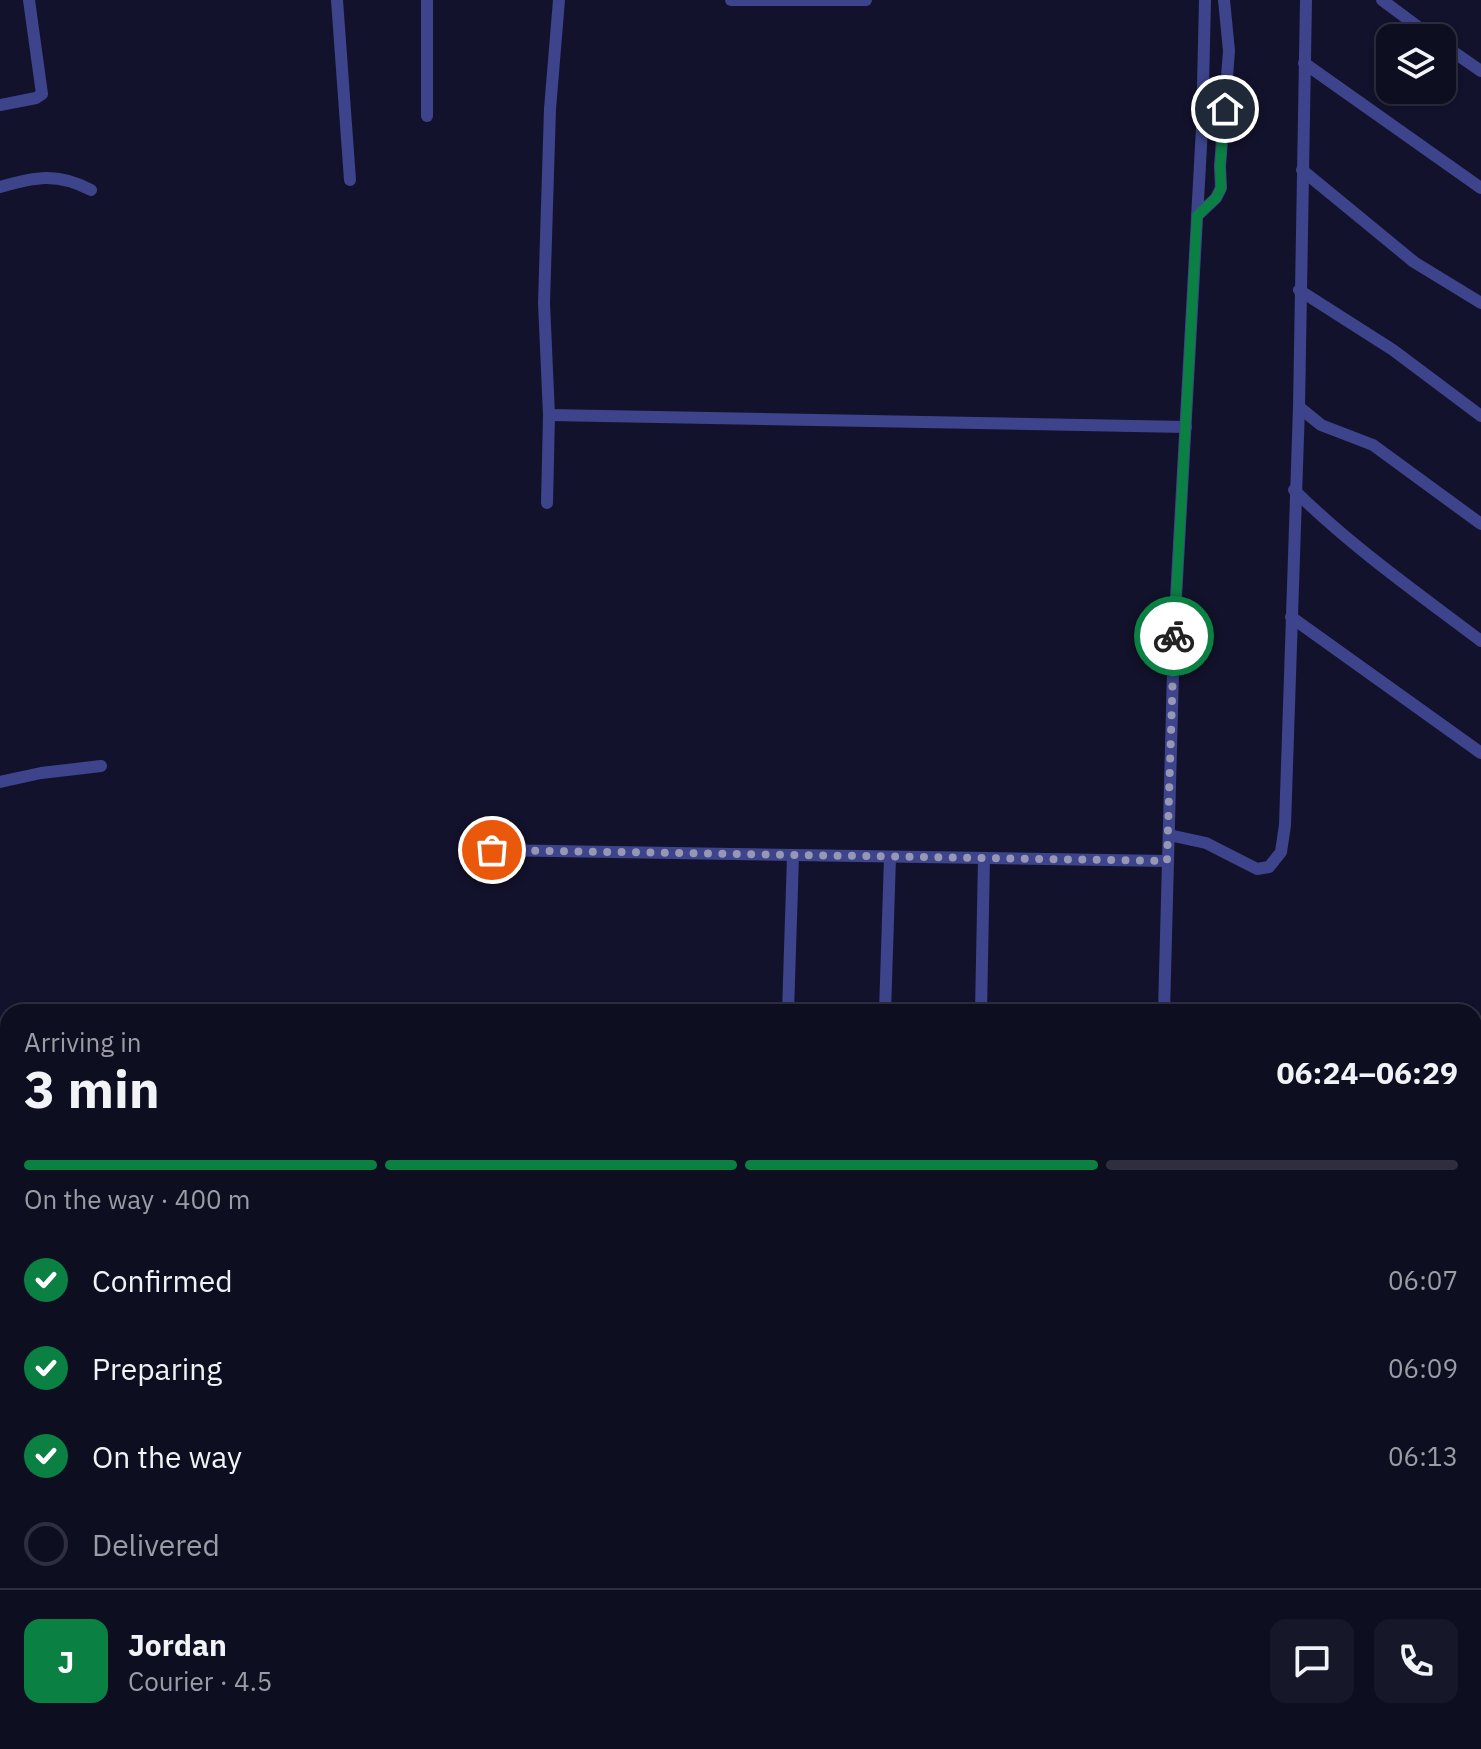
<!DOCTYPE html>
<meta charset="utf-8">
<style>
:root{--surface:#0e0e21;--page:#17172a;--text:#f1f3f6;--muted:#9b9ca5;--line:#2e2e3f;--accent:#0b8043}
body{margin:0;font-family:"IBM Plex Sans",sans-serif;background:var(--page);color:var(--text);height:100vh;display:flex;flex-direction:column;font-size:30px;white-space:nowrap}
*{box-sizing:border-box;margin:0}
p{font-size:26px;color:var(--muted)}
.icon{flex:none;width:44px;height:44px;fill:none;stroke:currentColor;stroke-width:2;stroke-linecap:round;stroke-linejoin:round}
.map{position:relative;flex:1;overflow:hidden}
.drawer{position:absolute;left:0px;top:1004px;width:1482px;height:746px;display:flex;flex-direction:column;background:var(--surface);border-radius:24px 24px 0 0;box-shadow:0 2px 6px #0004,0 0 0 2px var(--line)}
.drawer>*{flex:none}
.buttons{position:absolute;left:1376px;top:24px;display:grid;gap:16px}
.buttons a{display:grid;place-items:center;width:80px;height:80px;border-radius:16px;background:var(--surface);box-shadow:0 2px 6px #0004,0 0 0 2px var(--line);font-size:40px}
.pin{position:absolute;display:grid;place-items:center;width:68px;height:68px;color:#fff;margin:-34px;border:4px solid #fff;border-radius:50%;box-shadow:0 2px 8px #0007}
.courier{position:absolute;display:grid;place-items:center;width:80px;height:80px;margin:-40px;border:6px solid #0b8043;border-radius:50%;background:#fff;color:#222;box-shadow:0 2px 10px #0007}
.overview em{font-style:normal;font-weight:700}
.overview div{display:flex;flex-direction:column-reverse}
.overview{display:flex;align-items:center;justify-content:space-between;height:136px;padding:0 24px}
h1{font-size:52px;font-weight:700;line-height:60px}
.bar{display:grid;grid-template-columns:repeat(4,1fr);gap:12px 8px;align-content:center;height:96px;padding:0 24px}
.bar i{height:10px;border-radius:6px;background:var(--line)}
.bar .selected{background:var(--accent)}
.bar p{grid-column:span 4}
.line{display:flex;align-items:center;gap:20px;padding:0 24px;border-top:2px solid var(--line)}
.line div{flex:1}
.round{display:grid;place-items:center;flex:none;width:84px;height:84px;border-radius:16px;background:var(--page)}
ol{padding:0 24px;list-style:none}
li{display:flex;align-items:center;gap:24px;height:88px}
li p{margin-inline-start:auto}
li .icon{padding:8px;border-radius:50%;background:var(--accent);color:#fff;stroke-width:4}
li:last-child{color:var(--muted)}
li i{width:44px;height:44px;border:4px solid var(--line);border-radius:50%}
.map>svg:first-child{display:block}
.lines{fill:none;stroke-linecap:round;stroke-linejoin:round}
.minor{stroke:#3d448b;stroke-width:12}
.done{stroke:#9696b5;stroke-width:8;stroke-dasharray:0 14.4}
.route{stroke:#0b8043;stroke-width:10}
</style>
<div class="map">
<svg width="1481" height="1749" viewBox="0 0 1481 1749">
<rect width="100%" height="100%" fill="#13122c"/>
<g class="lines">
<g class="minor">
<polyline points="337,0 350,180"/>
<polyline points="427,0 427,116"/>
<polyline points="731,0 866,0"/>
<polyline points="1382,0 1433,38"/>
<polyline points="1442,44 1481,71"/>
<polyline points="1304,63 1481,188"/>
<polyline points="0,105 36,98 42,94 29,0"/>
<polyline points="1302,170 1414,262 1481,303"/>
<path d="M 0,187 C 35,177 57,172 91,190"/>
<polyline points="1197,216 1216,198 1221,188 1220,166 1229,51 1224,0"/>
<polyline points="1299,290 1393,350 1481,416"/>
<polyline points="1299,407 1321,425 1373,445 1481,524"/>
<polyline points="549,415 1186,427"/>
<path d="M 1294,490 C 1352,547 1416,592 1481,641"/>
<polyline points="547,503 549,415 544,303 550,109 559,0"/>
<polyline points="1291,617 1481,753"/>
<polyline points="0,782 41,773 101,766"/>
<polyline points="1169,835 1206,843 1257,869 1269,867 1281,852 1285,825 1299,407 1306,0"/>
<polyline points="492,850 1167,861"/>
<polyline points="788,1012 793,856"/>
<polyline points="885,1012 890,857"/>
<polyline points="981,1012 984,858"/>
<polyline points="1164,1012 1174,634 1202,128 1205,0"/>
<polyline points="1474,1111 1481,1113"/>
<polyline points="0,1234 8,1240"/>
<polyline points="1474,1414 1481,1414"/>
<polyline points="1474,1509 1481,1510"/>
<polyline points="0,1700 8,1699"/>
<polyline points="575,1742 577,1749"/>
<polyline points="449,1749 498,1742"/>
<polyline points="1146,1749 1146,1742"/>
</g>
</g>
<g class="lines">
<polyline class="done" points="492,850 1167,861 1174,636"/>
<polyline class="route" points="1174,636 1197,216 1216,198 1221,188 1220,166 1225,109"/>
</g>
</svg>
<div class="buttons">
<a><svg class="icon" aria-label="layers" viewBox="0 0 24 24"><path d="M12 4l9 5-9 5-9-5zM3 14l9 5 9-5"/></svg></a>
</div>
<div class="pin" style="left:492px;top:850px;background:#ea580c"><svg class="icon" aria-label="bag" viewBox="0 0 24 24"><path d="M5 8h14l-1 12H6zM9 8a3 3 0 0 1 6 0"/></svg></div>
<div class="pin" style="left:1225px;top:109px;background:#1f2937"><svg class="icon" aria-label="home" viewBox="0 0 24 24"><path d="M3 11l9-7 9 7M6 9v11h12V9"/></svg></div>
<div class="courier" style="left:1174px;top:636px"><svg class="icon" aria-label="bike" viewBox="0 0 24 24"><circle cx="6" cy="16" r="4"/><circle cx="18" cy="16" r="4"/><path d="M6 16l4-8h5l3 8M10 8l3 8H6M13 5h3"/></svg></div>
<section class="drawer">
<div class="overview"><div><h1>3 min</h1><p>Arriving in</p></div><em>06:24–06:29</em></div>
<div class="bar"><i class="selected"></i><i class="selected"></i><i class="selected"></i><i></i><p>On the way · 400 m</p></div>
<ol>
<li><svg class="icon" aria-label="check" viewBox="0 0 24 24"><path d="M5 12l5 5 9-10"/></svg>Confirmed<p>06:07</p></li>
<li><svg class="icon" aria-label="check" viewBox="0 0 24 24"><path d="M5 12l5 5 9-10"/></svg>Preparing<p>06:09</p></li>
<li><svg class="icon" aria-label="check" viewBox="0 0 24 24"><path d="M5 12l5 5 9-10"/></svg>On the way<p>06:13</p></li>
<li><i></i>Delivered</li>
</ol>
<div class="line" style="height:144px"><b class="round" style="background:var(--accent);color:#fff">J</b><div><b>Jordan</b><p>Courier · 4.5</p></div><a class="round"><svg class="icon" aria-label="chat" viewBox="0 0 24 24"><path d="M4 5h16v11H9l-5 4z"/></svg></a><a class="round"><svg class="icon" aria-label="phone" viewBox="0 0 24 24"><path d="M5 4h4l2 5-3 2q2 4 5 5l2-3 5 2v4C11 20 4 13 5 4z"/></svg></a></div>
</section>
</div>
